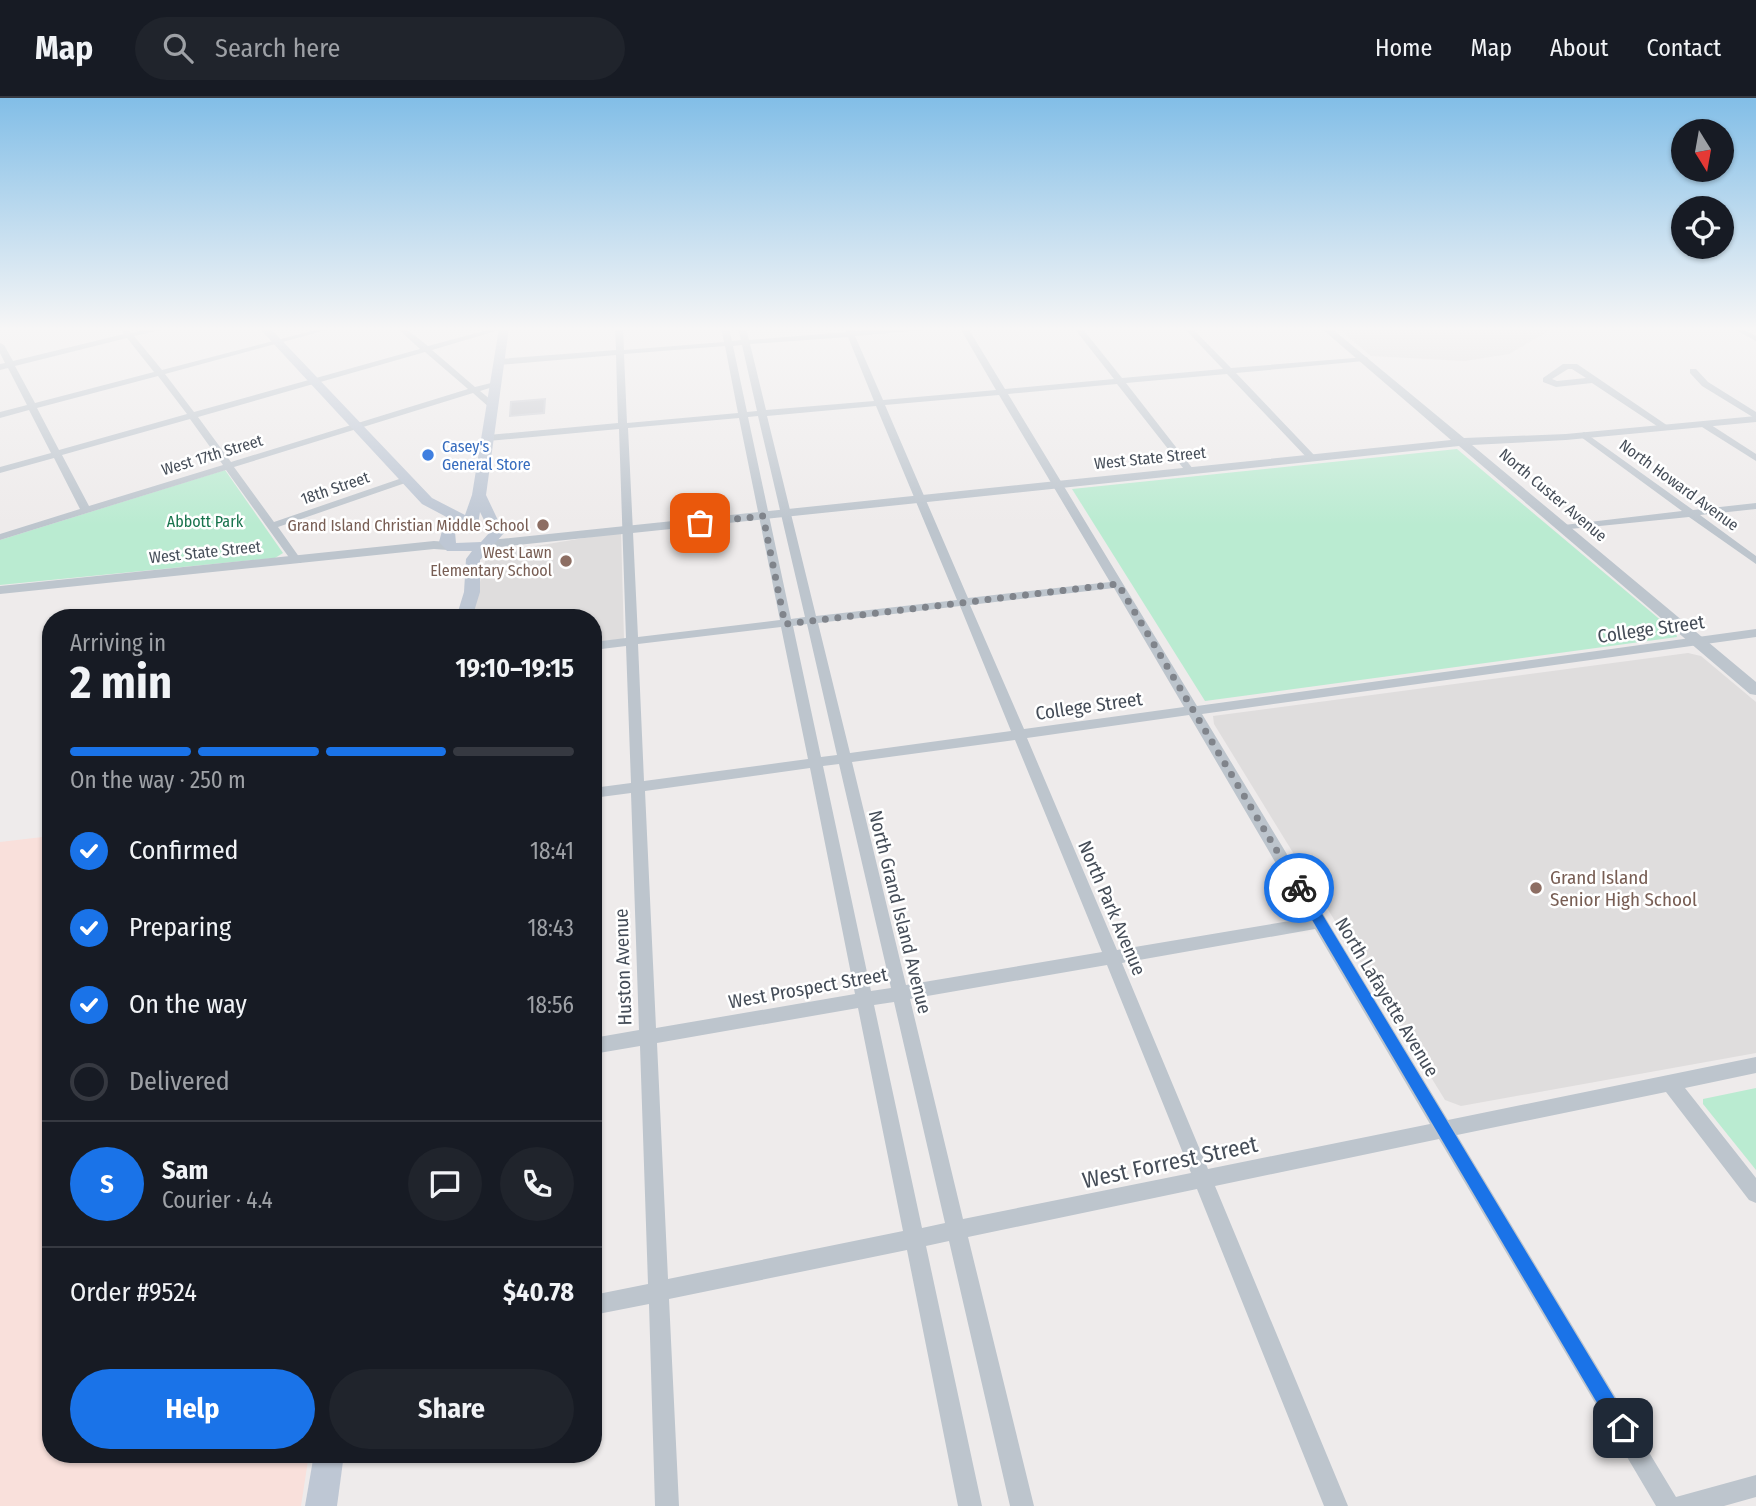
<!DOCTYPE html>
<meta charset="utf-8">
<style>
:root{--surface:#171b24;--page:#20242c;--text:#f1f3f6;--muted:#9ea1a6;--line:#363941;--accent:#1a73e8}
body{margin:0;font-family:"Fira Sans Condensed",sans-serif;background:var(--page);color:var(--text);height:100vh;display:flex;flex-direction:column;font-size:26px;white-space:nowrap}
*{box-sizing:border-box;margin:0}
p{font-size:23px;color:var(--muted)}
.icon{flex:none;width:38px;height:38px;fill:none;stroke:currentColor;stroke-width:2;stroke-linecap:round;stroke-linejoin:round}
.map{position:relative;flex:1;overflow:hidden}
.drawer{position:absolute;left:42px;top:511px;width:560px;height:854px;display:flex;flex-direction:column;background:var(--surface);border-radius:28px;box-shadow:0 2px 5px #0004}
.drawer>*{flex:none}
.needle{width:46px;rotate:169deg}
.tools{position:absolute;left:1671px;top:21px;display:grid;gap:14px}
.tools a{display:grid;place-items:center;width:63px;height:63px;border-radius:50%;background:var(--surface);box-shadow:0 2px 5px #0004;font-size:35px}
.pin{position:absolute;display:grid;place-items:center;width:60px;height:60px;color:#fff;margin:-30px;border-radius:14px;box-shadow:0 4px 10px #0006}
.courier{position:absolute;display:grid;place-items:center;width:70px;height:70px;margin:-35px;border:5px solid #1a73e8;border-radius:50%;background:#fff;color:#222;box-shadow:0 2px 9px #0007}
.head em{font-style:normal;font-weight:700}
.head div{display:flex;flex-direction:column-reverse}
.head{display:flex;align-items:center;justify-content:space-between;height:119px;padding:0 28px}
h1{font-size:46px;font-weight:700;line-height:52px}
.bar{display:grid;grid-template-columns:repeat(4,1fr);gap:10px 7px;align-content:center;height:84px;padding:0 28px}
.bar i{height:9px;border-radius:5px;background:var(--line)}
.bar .selected{background:var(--accent)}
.bar p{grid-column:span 4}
.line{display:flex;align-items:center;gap:18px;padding:0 28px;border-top:2px solid var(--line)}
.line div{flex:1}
.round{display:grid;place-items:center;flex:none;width:74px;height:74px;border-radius:37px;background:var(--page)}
ol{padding:0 28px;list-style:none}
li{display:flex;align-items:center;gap:21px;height:77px}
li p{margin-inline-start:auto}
li .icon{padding:7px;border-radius:50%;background:var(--accent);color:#fff;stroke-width:4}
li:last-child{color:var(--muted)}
li i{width:38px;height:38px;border:4px solid var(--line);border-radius:50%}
.primary-button{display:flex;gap:14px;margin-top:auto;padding:14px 28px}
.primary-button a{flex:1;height:80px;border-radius:42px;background:var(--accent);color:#fff;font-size:28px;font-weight:700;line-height:80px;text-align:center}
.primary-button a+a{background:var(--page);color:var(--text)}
header{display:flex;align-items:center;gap:42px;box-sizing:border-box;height:98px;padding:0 35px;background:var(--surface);border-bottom:2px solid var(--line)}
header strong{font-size:33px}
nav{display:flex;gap:38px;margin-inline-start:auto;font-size:24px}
.search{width:490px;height:63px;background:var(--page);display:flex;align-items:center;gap:18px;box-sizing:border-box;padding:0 24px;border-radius:38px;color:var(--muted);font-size:26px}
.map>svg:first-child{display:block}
.education{fill:#dfdddd}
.medical{fill:#f9e0db}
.green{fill:#baebd1}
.building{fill:#c8cad0;stroke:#cfd1d7;stroke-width:2}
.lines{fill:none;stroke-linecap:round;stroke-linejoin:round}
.minor{fill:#bdc5cd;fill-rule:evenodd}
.tertiary{fill:#bdc5cd;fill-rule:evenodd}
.secondary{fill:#bec7d4;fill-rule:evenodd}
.route{fill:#1a73e8}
.done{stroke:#80848b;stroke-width:7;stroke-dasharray:0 12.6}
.shop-dot{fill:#3f7fe0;stroke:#fff;stroke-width:2.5}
.education-dot{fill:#8d6e63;stroke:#fff;stroke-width:2.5}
.labels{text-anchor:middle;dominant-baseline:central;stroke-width:5;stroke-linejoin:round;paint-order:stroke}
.far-shop-label{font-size:16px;fill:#366cbe;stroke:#fff;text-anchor:start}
.far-street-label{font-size:16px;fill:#454d58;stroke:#fff}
.far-park-label{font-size:16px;fill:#1a744e;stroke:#fff}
.far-education-label{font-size:16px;fill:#785e54;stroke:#fff;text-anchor:end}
.street-label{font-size:19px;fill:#454d58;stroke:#fff}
.education-label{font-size:19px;fill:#785e54;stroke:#fff;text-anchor:start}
.near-street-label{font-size:23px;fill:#454d58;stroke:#fff}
</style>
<header>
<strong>Map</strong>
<div class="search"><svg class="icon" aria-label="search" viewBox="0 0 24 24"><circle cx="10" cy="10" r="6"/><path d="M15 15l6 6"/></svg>Search here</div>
<nav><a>Home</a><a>Map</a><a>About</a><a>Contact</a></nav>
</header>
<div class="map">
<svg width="1756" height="1408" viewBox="0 0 1756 1408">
<rect width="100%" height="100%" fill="#eeebeb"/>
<g class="education">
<polygon points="1337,230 1554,230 1509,256 1465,263 1371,258"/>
<polygon points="621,434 624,541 593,544 593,520 471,520 487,456"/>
<polygon points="1688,555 1701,558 1756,604 1756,955 1461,1008 1445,1002 1214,626 1213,618"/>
</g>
<polygon class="medical" points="51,738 51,1356 309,1356 301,1408 0,1408 0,744"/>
<g class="green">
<polygon points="1457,351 1676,535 1677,539 1205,603 1072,391"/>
<polygon points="225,372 283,455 275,460 0,487 0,442"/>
<polygon points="1756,990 1756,1072 1703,1006 1703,1001"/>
</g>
<polygon class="building" points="545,301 544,315 510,318 511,304"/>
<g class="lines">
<g class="minor">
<path d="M 119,230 L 127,230 L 131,235 L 151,230 L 163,230 L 162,232 L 134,238 L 162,272 L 323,230 L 334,230 L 165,276 L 194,314 L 420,251 L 397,230 L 405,230 L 428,248 L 495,230 L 506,230 L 432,252 L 475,289 L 499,283 L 499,287 L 480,293 L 496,306 L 496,310 L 490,310 L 473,295 L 234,369 L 274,424 L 405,379 L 411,379 L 411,383 L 278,429 L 302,463 L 301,465 L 293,465 L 226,372 L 0,442 L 0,436 L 80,411 L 54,360 L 0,375 L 0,369 L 51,355 L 29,312 L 0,320 L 0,314 L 27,307 L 8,270 L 0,272 L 0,266 L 5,265 L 0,255 L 0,245 L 4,247 L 13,263 L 124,236 ZM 127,240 L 154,274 L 35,305 L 15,268 ZM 425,254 L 468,291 L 231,364 L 198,319 ZM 158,278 L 187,316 L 59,352 L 37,310 ZM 190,321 L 223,367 L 89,408 L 62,357 Z"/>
<path d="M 615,230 L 623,230 L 624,252 L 724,244 L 721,230 L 729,230 L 732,243 L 741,242 L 738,230 L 746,230 L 749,242 L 846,234 L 844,230 L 852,230 L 853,233 L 929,230 L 925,232 L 855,238 L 883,302 L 996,292 L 960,230 L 968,230 L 1005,291 L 1114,281 L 1074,230 L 1082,230 L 1122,280 L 1223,271 L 1184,230 L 1192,230 L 1231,270 L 1367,259 L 1368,261 L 1364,263 L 1236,275 L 1315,358 L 1315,362 L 1309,362 L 1227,276 L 1126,285 L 1193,371 L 1193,375 L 1187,375 L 1117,286 L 1008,296 L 1197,608 L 1756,531 L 1756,539 L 1202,616 L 1448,1022 L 1756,959 L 1756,975 L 1685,990 L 1756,1080 L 1756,1105 L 1749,1102 L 1666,994 L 1457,1037 L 1676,1399 L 1756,1377 L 1756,1399 L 1724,1408 L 1656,1408 L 1439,1041 L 1215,1088 L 1348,1408 L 1324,1408 L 1197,1091 L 968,1139 L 1034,1408 L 1010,1408 L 949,1143 L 926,1148 L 982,1408 L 958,1408 L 907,1152 L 669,1201 L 679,1408 L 655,1408 L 649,1206 L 593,1217 L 593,1197 L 648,1186 L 640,948 L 593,956 L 593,940 L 639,932 L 631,695 L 593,700 L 593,690 L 631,685 L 626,548 L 593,552 L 593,544 L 626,540 L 619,331 L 488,343 L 483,340 L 488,337 L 618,325 L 616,257 L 499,267 L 495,264 L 499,261 L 616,252 ZM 848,239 L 874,303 L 766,312 L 750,246 ZM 742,247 L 757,313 L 747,314 L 733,248 ZM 725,248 L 738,315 L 627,325 L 624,256 ZM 999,297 L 1110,484 L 968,500 L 885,307 ZM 876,308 L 957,502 L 816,518 L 767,318 ZM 758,318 L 805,519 L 791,521 L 748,319 ZM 739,320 L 780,522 L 638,539 L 628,330 ZM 1114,490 L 1184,609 L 1024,631 L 970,507 ZM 960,508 L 1011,633 L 850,655 L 818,525 ZM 807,526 L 837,657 L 821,659 L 793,528 ZM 781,529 L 808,661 L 644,683 L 638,546 ZM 1189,617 L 1308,820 L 1117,852 L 1027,640 ZM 1015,642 L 1102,854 L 906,887 L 852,664 ZM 839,666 L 891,890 L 871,893 L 823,668 ZM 810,670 L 855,896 L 656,930 L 645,693 ZM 1315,831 L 1430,1026 L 1208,1071 L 1122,865 ZM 1107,867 L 1191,1075 L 963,1121 L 910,901 ZM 894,904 L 945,1125 L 922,1130 L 874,907 ZM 858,910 L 903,1133 L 668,1181 L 657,945 Z"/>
<polygon points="1612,230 1632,230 1628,232 1612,233"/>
<polygon points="1732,230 1741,230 1756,238 1756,243"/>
<path d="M 1563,266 L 1577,266 L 1671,330 L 1663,332 L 1592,285 L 1556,289 L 1543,284 L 1543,280 ZM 1568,271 L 1572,271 L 1586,280 L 1557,283 L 1552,281 Z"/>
<polygon points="1690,271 1696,271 1708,284 1756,314 1756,321 1702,288 1690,275"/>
<polygon points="1702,325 1708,325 1756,356 1756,363 1702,329"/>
<polygon points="1584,334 1693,412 1756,405 1756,411 1700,417 1756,458 1756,466 1689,419 1560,432 1560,428 1564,427 1682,413 1581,339 1579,337"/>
</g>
<g class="tertiary">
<polygon points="1321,230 1331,230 1464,340 1566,336 1756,318 1756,324 1566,342 1472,347 1756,584 1756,597 1750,596 1459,348 490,450 483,446 490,442 1451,342"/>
<polygon points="434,443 448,444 455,448 448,452 434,451 0,496 0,488"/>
</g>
<g class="secondary">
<path d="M 259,230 L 270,230 L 432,400 L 465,417 L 472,397 L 499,230 L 509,230 L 486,397 L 504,435 L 480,462 L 480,494 L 472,520 L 456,520 L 464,494 L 466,461 L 472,453 L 447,453 L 439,444 L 443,429 L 456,424 L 422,406 ZM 480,414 L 490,434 L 481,444 L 456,445 L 455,434 L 478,426 Z"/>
<polygon points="314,1356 344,1356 337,1408 305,1408"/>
</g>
</g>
<linearGradient id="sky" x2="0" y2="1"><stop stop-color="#82bee7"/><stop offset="0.54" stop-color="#f7f6f6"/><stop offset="1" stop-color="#f7f6f6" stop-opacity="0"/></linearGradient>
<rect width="1756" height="427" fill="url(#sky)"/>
<polygon class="route" points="1299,785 1304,786 1629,1324 1632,1330 1629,1337 1623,1339 1616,1337 1295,793 1295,786"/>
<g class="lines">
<polyline class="done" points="700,425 763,418 785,526 1118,486 1299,790"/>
</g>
<circle class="shop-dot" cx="428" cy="357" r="7"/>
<g class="education-dot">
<circle cx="543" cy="427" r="7"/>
<circle cx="566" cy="463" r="7"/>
<circle cx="1536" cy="790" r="7"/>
</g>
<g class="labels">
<g class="far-shop-label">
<text x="442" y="348">Casey's<tspan x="442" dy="18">General Store</tspan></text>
</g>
<g class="far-street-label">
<text transform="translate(212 357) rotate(-17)">West 17th Street</text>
<text transform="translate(1150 360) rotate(-6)">West State Street</text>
<text transform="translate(1679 387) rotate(36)">North Howard Avenue</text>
<text transform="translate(335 390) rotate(-19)">18th Street</text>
<text transform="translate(1553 397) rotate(40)">North Custer Avenue</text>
<text transform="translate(205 454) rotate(-6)">West State Street</text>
</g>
<g class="far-park-label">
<text x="205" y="423">Abbott Park</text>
</g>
<g class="far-education-label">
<text x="529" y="427">Grand Island Christian Middle School</text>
<text x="552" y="454">West Lawn<tspan x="552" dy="18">Elementary School</tspan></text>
</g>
<g class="street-label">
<text transform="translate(1651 531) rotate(-8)">College Street</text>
<text transform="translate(1089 608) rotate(-8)">College Street</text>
<text transform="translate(1112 810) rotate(67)">North Park Avenue</text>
<text transform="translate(900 814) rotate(76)">North Grand Island Avenue</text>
<text transform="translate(623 869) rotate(-92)">Huston Avenue</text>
<text transform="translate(808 890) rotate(-10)">West Prospect Street</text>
<text transform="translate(1387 899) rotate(59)">North Lafayette Avenue</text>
</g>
<g class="education-label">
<text x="1550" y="779">Grand Island<tspan x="1550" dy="22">Senior High School</tspan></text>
</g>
<g class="near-street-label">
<text transform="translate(1170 1064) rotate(-12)">West Forrest Street</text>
</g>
</g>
</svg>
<div class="tools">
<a><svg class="needle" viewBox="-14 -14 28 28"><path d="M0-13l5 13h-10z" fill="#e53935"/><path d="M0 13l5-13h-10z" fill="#9ea1a6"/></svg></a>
<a><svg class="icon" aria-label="locate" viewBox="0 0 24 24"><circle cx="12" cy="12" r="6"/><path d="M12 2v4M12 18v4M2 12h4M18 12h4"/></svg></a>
</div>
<div class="pin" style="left:700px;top:425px;background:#ea580c"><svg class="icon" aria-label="bag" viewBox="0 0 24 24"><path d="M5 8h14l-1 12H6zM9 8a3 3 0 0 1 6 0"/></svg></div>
<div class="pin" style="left:1623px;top:1330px;background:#1f2937"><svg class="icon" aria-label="home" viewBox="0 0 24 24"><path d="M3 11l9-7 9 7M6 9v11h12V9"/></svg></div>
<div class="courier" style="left:1299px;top:790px"><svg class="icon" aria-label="bike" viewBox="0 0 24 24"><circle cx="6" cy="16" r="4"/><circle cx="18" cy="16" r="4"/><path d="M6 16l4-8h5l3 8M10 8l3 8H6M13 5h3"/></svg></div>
<section class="drawer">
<div class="head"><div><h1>2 min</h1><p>Arriving in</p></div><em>19:10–19:15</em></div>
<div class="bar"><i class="selected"></i><i class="selected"></i><i class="selected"></i><i></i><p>On the way · 250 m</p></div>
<ol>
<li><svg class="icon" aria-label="check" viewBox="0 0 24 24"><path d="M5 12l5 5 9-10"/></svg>Confirmed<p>18:41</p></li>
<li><svg class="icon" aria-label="check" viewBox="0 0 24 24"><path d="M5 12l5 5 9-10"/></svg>Preparing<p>18:43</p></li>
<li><svg class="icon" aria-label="check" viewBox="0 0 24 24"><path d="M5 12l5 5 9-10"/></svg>On the way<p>18:56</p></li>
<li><i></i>Delivered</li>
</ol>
<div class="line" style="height:126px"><b class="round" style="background:var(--accent);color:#fff">S</b><div><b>Sam</b><p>Courier · 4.4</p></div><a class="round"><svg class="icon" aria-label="chat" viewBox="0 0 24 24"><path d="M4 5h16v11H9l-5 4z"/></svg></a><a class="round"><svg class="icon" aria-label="phone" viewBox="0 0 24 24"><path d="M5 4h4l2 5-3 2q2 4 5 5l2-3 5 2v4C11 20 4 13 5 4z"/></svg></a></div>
<div class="line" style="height:91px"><div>Order #9524</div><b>$40.78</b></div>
<div class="primary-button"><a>Help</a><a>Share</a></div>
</section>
</div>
